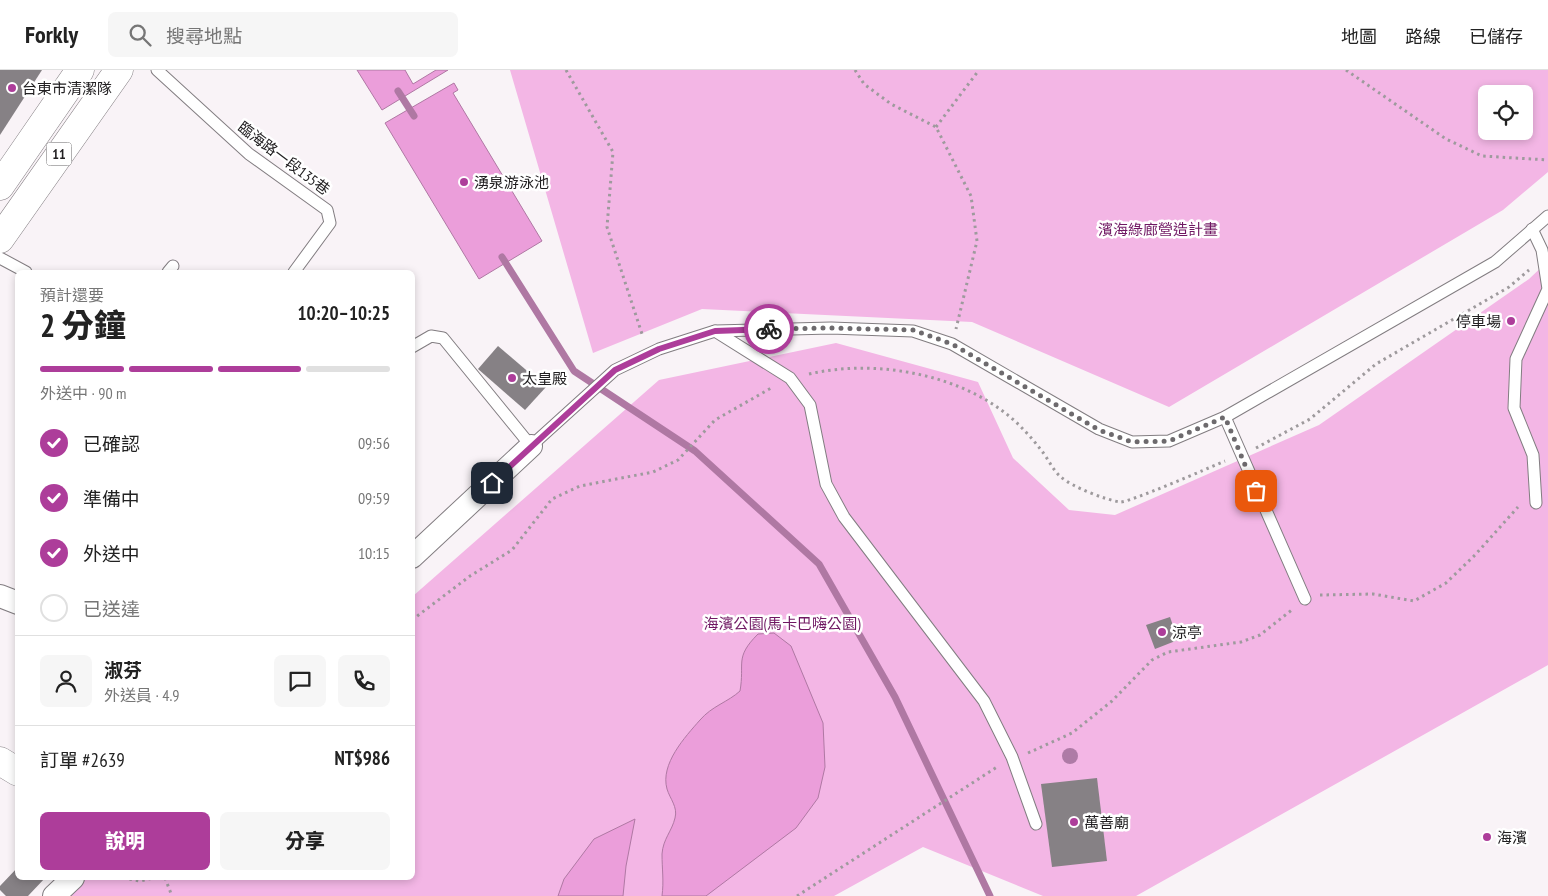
<!DOCTYPE html>
<html lang="zh-TW">
<meta charset="utf-8">
<style>
:root{--surface:#fff;--page:#f6f6f6;--text:#222;--muted:#767676;--line:#e0e0e0;--accent:#ad3d9a}
body{margin:0;font-family:"PT Sans Narrow","Noto Sans TC",sans-serif;background:var(--page);color:var(--text);height:100vh;display:flex;flex-direction:column;font-size:19px;white-space:nowrap}
*{box-sizing:border-box;margin:0}
p{font-size:16px;color:var(--muted)}
.icon{flex:none;width:28px;height:28px;fill:none;stroke:currentColor;stroke-width:2;stroke-linecap:round;stroke-linejoin:round}
.map{position:relative;flex:1;overflow:hidden}
.drawer{position:absolute;left:15px;top:200px;width:400px;height:610px;display:flex;flex-direction:column;background:var(--surface);border-radius:8px;box-shadow:0 2px 8px #0003}
.drawer>*{flex:none}
.controls{position:absolute;left:1478px;top:15px;display:grid;gap:10px}
.controls a{display:grid;place-items:center;width:55px;height:55px;border-radius:8px;background:var(--surface);box-shadow:0 2px 8px #0003;font-size:25px}
.pin{position:absolute;display:grid;place-items:center;width:42px;height:42px;color:#fff;margin:-21px;border-radius:10px;box-shadow:0 2px 8px #0006}
.courier{position:absolute;display:grid;place-items:center;width:50px;height:50px;margin:-25px;border:4px solid #ad3d9a;border-radius:50%;background:#fff;color:#222;box-shadow:0 1px 6px #0007}
.summary em{font-style:normal;font-weight:800}
.summary div{display:flex;flex-direction:column-reverse}
.summary{display:flex;align-items:center;justify-content:space-between;height:85px;padding:0 25px}
h1{font-size:32px;font-weight:800;line-height:38px}
.bar{display:grid;grid-template-columns:repeat(4,1fr);gap:8px 5px;align-content:center;height:60px;padding:0 25px}
.bar i{height:6px;border-radius:4px;background:var(--line)}
.bar .on{background:var(--accent)}
.bar p{grid-column:span 4}
.line{display:flex;align-items:center;gap:12px;padding:0 25px;border-top:1px solid var(--line)}
.line div{flex:1}
.round{display:grid;place-items:center;flex:none;width:52px;height:52px;border-radius:8px;background:var(--page)}
ol{padding:0 25px;list-style:none}
li{display:flex;align-items:center;gap:15px;height:55px}
li p{margin-inline-start:auto}
li .icon{padding:5px;border-radius:50%;background:var(--accent);color:#fff;stroke-width:4}
li:last-child{color:var(--muted)}
li i{width:28px;height:28px;border:2px solid var(--line);border-radius:50%}
.action{display:flex;gap:10px;margin-top:auto;padding:10px 25px}
.action a{flex:1;height:58px;border-radius:8px;background:var(--accent);color:#fff;font-size:20px;font-weight:800;line-height:58px;text-align:center}
.action a+a{background:var(--page);color:var(--text)}
header{display:flex;align-items:center;gap:30px;box-sizing:border-box;height:70px;padding:0 25px;background:var(--surface);border-bottom:1px solid var(--line)}
header strong{font-size:24px}
nav{display:flex;gap:28px;margin-inline-start:auto;font-size:18px}
.search{width:350px;height:45px;background:var(--page);display:flex;align-items:center;gap:12px;box-sizing:border-box;padding:0 18px;border-radius:8px;color:var(--muted);font-size:19px}
.map>svg:first-child{display:block}
.green{fill:#f3b6e5;fill-rule:evenodd}
.water{fill:#eb9eda;stroke:#af78a3}
.lines{fill:none;stroke-linecap:round;stroke-linejoin:round}
.stream{stroke:#af78a3;stroke-width:7}
.building{fill:#868185}
.service-casing{stroke:#827d81;stroke-width:13}
.minor-casing{stroke:#827d81;stroke-width:24}
.tertiary-casing{stroke:#827d81;stroke-width:29}
.primary-casing{stroke:#827d81;stroke-width:29}
.path{stroke:#9e9a9d;stroke-width:3;stroke-dasharray:2.5 4;stroke-linecap:butt}
.service{stroke:#fff;stroke-width:11}
.minor{stroke:#fff;stroke-width:22}
.tertiary{stroke:#fff;stroke-width:28}
.primary{stroke:#fff;stroke-width:28}
.tree{fill:#ae7ba6}
.done{stroke:#6d6a6d;stroke-width:5;stroke-dasharray:0 9}
.route{stroke:#ad3d9a;stroke-width:6}
.poi-dot{fill:#ad3d9a;stroke:#fff;stroke-width:2}
.labels{text-anchor:middle;dominant-baseline:central;stroke-width:5;stroke-linejoin:round;paint-order:stroke}
.shield{fill:#fff;stroke:#646364;stroke-width:1}
.shield-label{font-size:14px;font-weight:bold;fill:#222022}
.poi-label{font-size:15px;fill:#222022;stroke:#fff;text-anchor:start}
.street-label{font-size:15px;fill:#222022;stroke:#fff}
.park-label{font-size:15px;fill:#701863;stroke:#fff}
</style>
<header>
<strong>Forkly</strong>
<div class="search"><svg class="icon" aria-label="search" viewBox="0 0 24 24"><circle cx="10" cy="10" r="6"/><path d="M15 15l6 6"/></svg>搜尋地點</div>
<nav><a>地圖</a><a>路線</a><a>已儲存</a></nav>
</header>
<div class="map">
<svg width="1548" height="826" viewBox="0 0 1548 826">
<rect width="100%" height="100%" fill="#f9f3f7"/>
<g class="green">
<path d="M 510,0 L 1548,0 L 1548,102 L 1503,140 L 1169,337 L 972,252 L 702,239 L 593,283 ZM 1486,24 L 1524,24 L 1524,61 L 1486,61 Z"/>
<polygon points="1548,191 1548,595 1136,826 1043,826 923,777 834,826 66,826 87,808 412,808 413,526 659,310 836,273 978,312 1013,388 1069,440 1115,445 1319,355 1529,209"/>
</g>
<g class="water">
<polygon points="357,0 405,0 413,14 436,0 448,0 382,40"/>
<polygon points="454,13 458,20 453,23 542,171 479,209 385,53"/>
<path d="M 774,563 L 791,576 L 823,653 L 825,697 L 818,728 L 796,758 L 706,826 L 662,826 C 664,811 662,799 662,784 C 663,769 672,761 675,748 C 678,737 670,729 667,719 C 660,694 685,667 700,650 C 712,636 728,632 740,621 C 745,593 734,588 758,564 Z"/>
<polygon points="635,749 626,796 623,826 558,826 564,809 594,769"/>
</g>
<g class="lines">
<g class="stream">
<polyline points="398,21 414,46"/>
<polyline points="502,187 574,301 695,381 819,494 895,627 990,826"/>
</g>
</g>
<g class="building">
<polygon points="0,0 42,0 0,65"/>
<polygon points="498,276 546,317 525,340 478,299"/>
<polygon points="1170,547 1178,570 1155,579 1146,555"/>
<polygon points="1097,708 1107,791 1052,797 1041,714"/>
<polygon points="18,797 18,808 45,808 28,826 6,826 0,820 0,816"/>
</g>
<g class="lines">
<defs>
<g id="service">
<polyline points="157,0 249,84 327,140 330,153 294,202"/>
<polyline points="1532,159 1542,180 1548,219 1516,289 1514,338 1533,385 1536,433"/>
<polyline points="0,188 26,202"/>
<polyline points="168,202 173,196"/>
<polyline points="715,261 790,308 810,335 826,414 844,447 984,631 1012,687 1036,754"/>
<polyline points="412,277 431,266 443,268 531,376 615,300 659,279 715,261 831,258 913,261 952,274 1099,359 1132,372 1169,371 1225,347 1495,192 1548,146"/>
<polyline points="1225,347 1305,529"/>
</g>
<g id="minor">
<polyline points="412,487 531,376"/>
<polyline points="0,526 18,533"/>
<polyline points="54,826 73,808"/>
</g>
<polyline id="tertiary" points="0,691 18,702"/>
<g id="primary">
<polyline points="0,116 80,0"/>
<polyline points="0,169 119,0"/>
</g>
</defs>
<use href="#service" class="service-casing"/>
<use href="#minor" class="minor-casing"/>
<use href="#tertiary" class="tertiary-casing"/>
<use href="#primary" class="primary-casing"/>
<g class="path">
<polyline points="566,0 613,82 607,157 643,267"/>
<polyline points="855,0 864,14 891,34 936,57 971,126 977,171 956,259"/>
<polyline points="1346,0 1446,69 1482,86 1548,90"/>
<polyline points="936,57 979,0"/>
<path d="M 809,304 C 878,288 970,305 1021,357 C 1028,364 1035,372 1041,380 C 1048,388 1053,401 1061,407 C 1072,417 1106,430 1120,432 C 1128,433 1211,397 1225,391"/>
<polyline points="1256,378 1310,349 1376,294 1509,217 1529,200"/>
<polyline points="1320,525 1373,524 1414,531 1446,513 1475,485 1518,437"/>
<polyline points="412,550 470,506 512,480 552,429 580,416 653,402 678,390 715,350 773,317"/>
<polyline points="1028,683 1072,663 1112,631 1152,590 1168,582 1241,572 1260,565 1293,539"/>
<polyline points="123,808 140,811 153,808"/>
<polyline points="165,808 172,826"/>
<polyline points="797,826 997,697"/>
</g>
<use href="#service" class="service"/>
<use href="#minor" class="minor"/>
<use href="#tertiary" class="tertiary"/>
<use href="#primary" class="primary"/>
</g>
<circle class="tree" cx="1070" cy="686" r="8"/>
<g class="lines">
<polyline class="done" points="769,259 830,258 913,260 952,274 1099,360 1132,372 1169,371 1225,347 1256,421"/>
<polyline class="route" points="492,413 615,300 659,279 715,261 769,259"/>
</g>
<g class="poi-dot">
<circle cx="12" cy="18" r="5"/>
<circle cx="464" cy="112" r="5"/>
<circle cx="1511" cy="251" r="5"/>
<circle cx="512" cy="308" r="5"/>
<circle cx="1162" cy="562" r="5"/>
<circle cx="1074" cy="752" r="5"/>
<circle cx="1487" cy="767" r="5"/>
</g>
<g class="labels">
<rect class="shield" x="46.5" y="72.5" width="25" height="23" rx="4"/>
<g class="shield-label">
<text x="59" y="84">11</text>
</g>
<g class="poi-label">
<text x="22" y="18">台東市清潔隊</text>
<text x="474" y="112">湧泉游泳池</text>
<text x="1501" y="251" text-anchor="end">停車場</text>
<text x="522" y="308">太皇殿</text>
<text x="1172" y="562">涼亭</text>
<text x="1084" y="752">萬善廟</text>
<text x="1497" y="767">海濱</text>
</g>
<g class="street-label">
<text transform="translate(284 88) rotate(37)">臨海路一段135巷</text>
</g>
<g class="park-label">
<text x="1158" y="159">濱海綠廊營造計畫</text>
<text x="782" y="553">海濱公園(馬卡巴嗨公園)</text>
</g>
</g>
</svg>
<div class="controls">
<a><svg class="icon" aria-label="locate" viewBox="0 0 24 24"><circle cx="12" cy="12" r="6"/><path d="M12 2v4M12 18v4M2 12h4M18 12h4"/></svg></a>
</div>
<div class="pin" style="left:1256px;top:421px;background:#ea580c"><svg class="icon" aria-label="bag" viewBox="0 0 24 24"><path d="M5 8h14l-1 12H6zM9 8a3 3 0 0 1 6 0"/></svg></div>
<div class="pin" style="left:492px;top:413px;background:#1f2937"><svg class="icon" aria-label="home" viewBox="0 0 24 24"><path d="M3 11l9-7 9 7M6 9v11h12V9"/></svg></div>
<div class="courier" style="left:769px;top:259px"><svg class="icon" aria-label="bike" viewBox="0 0 24 24"><circle cx="6" cy="16" r="4"/><circle cx="18" cy="16" r="4"/><path d="M6 16l4-8h5l3 8M10 8l3 8H6M13 5h3"/></svg></div>
<section class="drawer">
<div class="summary"><div><h1>2 分鐘</h1><p>預計還要</p></div><em>10:20–10:25</em></div>
<div class="bar"><i class="on"></i><i class="on"></i><i class="on"></i><i></i><p>外送中 · 90 m</p></div>
<ol>
<li><svg class="icon" aria-label="check" viewBox="0 0 24 24"><path d="M5 12l5 5 9-10"/></svg>已確認<p>09:56</p></li>
<li><svg class="icon" aria-label="check" viewBox="0 0 24 24"><path d="M5 12l5 5 9-10"/></svg>準備中<p>09:59</p></li>
<li><svg class="icon" aria-label="check" viewBox="0 0 24 24"><path d="M5 12l5 5 9-10"/></svg>外送中<p>10:15</p></li>
<li><i></i>已送達</li>
</ol>
<div class="line" style="height:90px"><a class="round"><svg class="icon" aria-label="person" viewBox="0 0 24 24"><circle cx="12" cy="8" r="4"/><path d="M4 21q1-7 8-7t8 7"/></svg></a><div><b>淑芬</b><p>外送員 · 4.9</p></div><a class="round"><svg class="icon" aria-label="chat" viewBox="0 0 24 24"><path d="M4 5h16v11H9l-5 4z"/></svg></a><a class="round"><svg class="icon" aria-label="phone" viewBox="0 0 24 24"><path d="M5 4h4l2 5-3 2q2 4 5 5l2-3 5 2v4C11 20 4 13 5 4z"/></svg></a></div>
<div class="line" style="height:65px"><div>訂單 #2639</div><b>NT$986</b></div>
<div class="action"><a>說明</a><a>分享</a></div>
</section>
</div>
